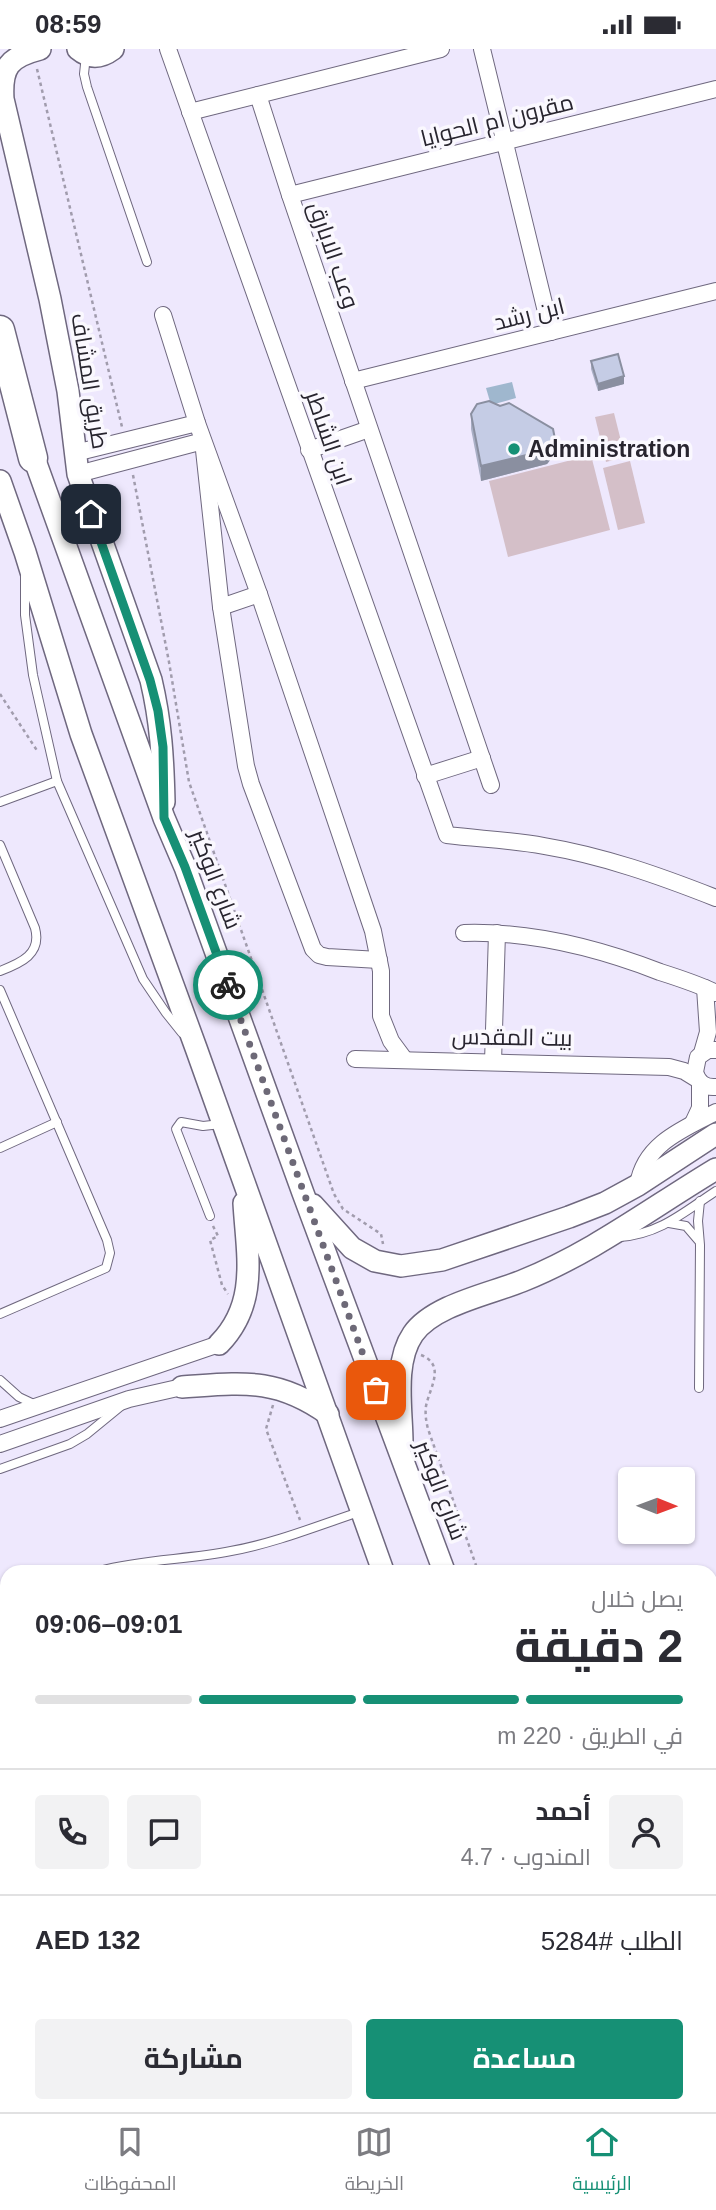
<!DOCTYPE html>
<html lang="ar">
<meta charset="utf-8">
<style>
:root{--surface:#fff;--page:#f2f2f3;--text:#2b2b33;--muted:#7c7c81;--line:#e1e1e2;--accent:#169075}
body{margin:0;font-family:Helvetica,Cairo,sans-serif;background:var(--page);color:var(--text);direction:rtl;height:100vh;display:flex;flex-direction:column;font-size:26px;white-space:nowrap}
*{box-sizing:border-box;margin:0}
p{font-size:23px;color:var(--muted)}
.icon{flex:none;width:38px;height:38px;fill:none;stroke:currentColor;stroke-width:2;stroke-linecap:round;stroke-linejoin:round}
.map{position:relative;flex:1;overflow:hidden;direction:ltr}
.details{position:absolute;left:0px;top:1516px;width:718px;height:548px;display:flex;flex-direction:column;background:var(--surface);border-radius:21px 21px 0 0;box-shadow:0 2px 5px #0004;direction:rtl}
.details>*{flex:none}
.needle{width:46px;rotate:91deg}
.controls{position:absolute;left:618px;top:1418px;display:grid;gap:14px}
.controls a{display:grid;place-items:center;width:77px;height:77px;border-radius:7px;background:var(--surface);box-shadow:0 2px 5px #0004;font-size:35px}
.pin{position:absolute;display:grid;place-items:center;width:60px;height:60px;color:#fff;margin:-30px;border-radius:14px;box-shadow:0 4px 10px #0006}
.courier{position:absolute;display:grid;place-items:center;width:70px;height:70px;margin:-35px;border:5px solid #169075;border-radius:50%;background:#fff;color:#222;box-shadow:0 2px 9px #0007}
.head em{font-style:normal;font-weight:700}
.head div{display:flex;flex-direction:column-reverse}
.head{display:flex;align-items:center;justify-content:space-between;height:119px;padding:0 35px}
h1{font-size:46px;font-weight:700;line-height:52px}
.bar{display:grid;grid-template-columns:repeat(4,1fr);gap:10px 7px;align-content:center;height:84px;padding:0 35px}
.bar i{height:9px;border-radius:5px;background:var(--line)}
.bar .selected{background:var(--accent)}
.bar p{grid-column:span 4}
.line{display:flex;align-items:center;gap:18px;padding:0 35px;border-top:2px solid var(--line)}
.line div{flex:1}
.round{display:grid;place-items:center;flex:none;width:74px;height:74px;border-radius:7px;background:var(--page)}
.button{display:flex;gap:14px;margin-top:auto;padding:14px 35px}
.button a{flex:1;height:80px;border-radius:7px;background:var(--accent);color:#fff;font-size:28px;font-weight:700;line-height:80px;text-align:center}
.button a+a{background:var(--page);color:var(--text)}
.status{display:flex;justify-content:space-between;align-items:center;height:49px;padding:0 35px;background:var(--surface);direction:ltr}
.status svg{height:19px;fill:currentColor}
.tabs{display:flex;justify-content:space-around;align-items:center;height:98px;border-top:2px solid var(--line);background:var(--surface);font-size:19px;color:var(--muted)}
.tabs a{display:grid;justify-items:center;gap:4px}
.tabs .selected{color:var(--accent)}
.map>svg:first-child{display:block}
.garden{fill:#d4bfc8}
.water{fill:#9fb7ce}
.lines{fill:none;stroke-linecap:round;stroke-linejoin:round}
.lane-casing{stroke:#6f687f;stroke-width:10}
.street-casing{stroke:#6f687f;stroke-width:18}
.secondary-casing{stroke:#6f687f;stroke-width:24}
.highway-casing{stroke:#6f687f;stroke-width:31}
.path{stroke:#a19cad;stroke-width:2.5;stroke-dasharray:3.5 3.5;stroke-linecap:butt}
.lane{stroke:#fff;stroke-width:8}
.street{stroke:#fff;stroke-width:16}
.secondary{stroke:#fff;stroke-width:21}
.highway{stroke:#fff;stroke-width:28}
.wall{fill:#a9afc5}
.shaded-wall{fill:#8a8fa0}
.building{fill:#c5cce5;stroke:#8a8fa0;stroke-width:2}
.done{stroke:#6d6977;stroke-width:7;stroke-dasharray:0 12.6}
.route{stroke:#169075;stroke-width:9}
.poi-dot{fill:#169075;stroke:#faf8fe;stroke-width:2.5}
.labels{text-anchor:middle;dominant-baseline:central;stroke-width:7;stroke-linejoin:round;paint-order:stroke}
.street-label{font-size:23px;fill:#28252f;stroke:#faf8fe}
.poi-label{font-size:23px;font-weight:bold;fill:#28252f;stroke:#faf8fe;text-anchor:start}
</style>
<div class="status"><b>08:59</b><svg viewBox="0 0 49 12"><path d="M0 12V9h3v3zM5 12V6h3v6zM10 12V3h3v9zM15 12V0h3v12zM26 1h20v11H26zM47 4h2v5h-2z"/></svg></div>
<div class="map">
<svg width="716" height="2063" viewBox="0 0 716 2063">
<rect width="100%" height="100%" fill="#eee8fd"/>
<g class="garden">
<polygon points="614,364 625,408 606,413 595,368"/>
<polygon points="591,406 610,481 508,508 489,432"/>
<polygon points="630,412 645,474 618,481 603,419"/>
</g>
<polygon class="water" points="512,333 516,349 491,356 486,339"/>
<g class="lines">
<defs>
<g id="lane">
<polyline points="86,6 84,25 87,38 147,213"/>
<polyline points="25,527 25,566 33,626 57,732 143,930 166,964 182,984"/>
<polyline points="0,753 57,732"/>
<path d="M 0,796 L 35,879 C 42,905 21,914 0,922"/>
<polyline points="0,941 107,1191 110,1204 106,1219 0,1265"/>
<polyline points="0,1099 57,1073"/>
<polyline points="210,1167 176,1080 181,1073 203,1077 221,1075"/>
<polyline points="669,1174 686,1177 698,1191"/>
<path d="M 620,1188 C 660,1185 684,1163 716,1142"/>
<polyline points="0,1331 19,1348 36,1356"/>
<polyline points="699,1339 700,1196 698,1172 700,1152"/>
<polyline points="0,1420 70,1395 87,1385 120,1358"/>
<path d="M 99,1522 C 144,1510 186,1511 231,1502 C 275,1494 317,1477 359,1463"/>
<polyline points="0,1556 7,1553"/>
<polyline points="349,2056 352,2063"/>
</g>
<g id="street">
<path d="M 168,0 L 447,786 C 480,790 512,791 544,797 C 604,807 660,827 716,849"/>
<polyline points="482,0 551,283"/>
<polyline points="258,46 290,146 491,736"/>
<polyline points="190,63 441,0"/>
<polyline points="290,146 716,40"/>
<polyline points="163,266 197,374 259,545 373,882 381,922 381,967 391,992 405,1011"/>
<polyline points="353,332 716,242"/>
<polyline points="309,401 369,380"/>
<polyline points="75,404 197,374"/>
<polyline points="78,425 203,392 221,558 246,717 251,735 313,900 319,906 327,908 379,911"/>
<polyline points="221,558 259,545"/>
<polyline points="425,727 482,709"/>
<path d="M 464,884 C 531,882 598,899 660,923 C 679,929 698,935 716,944"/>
<path d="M 716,1001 L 708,1001 L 698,1008 L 695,1023 C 698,1033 704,1039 716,1038"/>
<polyline points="702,1004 708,983 705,939"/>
<polyline points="355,1010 669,1018 684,1022 697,1030"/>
<polyline points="493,1013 497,884"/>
<polyline points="693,1074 700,1059 700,1033"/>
<path d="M 638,1136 C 644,1095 683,1080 716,1063"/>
<polyline points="0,1370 219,1295"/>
<polyline points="0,1395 129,1350 182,1338"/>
</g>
<g id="secondary">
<path d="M 40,0 C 9,8 1,18 3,50 L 50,250 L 68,342 L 78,425 L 151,631 C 161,673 163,710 164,753"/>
<path d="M 78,0 C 90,10 101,9 113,0"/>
<polyline points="29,395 164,769 185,818 303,1144 444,1522"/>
<polyline points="0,432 25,503 81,685 196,999 383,1522"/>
<polyline points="313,1156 352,1199 375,1212 401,1217 442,1211 569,1168 605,1154 638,1136 716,1085"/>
<path d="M 219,1295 C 259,1254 247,1206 244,1154"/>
<path d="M 182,1338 C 242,1334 276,1328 328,1365"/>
<path d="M 402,1394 C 402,1361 393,1314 413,1285 C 433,1256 490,1245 522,1232 C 592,1204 651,1159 716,1120"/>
<polyline points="569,2056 571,2063"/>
<polyline points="601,2056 603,2063"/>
<polyline points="648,2056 651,2063"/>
</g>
<polyline id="highway" points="0,281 33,409"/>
</defs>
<use href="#lane" class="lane-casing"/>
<use href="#street" class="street-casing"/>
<use href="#secondary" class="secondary-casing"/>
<use href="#highway" class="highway-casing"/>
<g class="path">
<polyline points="37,20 122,378"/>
<polyline points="133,426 169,613 189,733 334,1145 343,1160 381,1185 383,1195"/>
<polyline points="0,645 38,703"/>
<polyline points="213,1177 218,1187 210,1191 222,1236 228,1245"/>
<path d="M 421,1306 C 446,1316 430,1338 426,1357 C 425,1365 426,1372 428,1380 L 478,1522"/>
<polyline points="273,1356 266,1380 300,1471"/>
</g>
<use href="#lane" class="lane"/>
<use href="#street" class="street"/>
<use href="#secondary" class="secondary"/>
<use href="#highway" class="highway"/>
</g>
<g class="wall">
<polygon points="591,312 624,335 598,342 591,320"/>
<polygon points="500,357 555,405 547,415 481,432 471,380 471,365"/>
</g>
<g class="shaded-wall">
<polygon points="624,327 624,335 598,342 598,335"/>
<polygon points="555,390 555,405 547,415 481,432 481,417"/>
</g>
<g class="building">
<polygon points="618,305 624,327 598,335 591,312"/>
<polygon points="489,352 500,357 509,354 553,380 555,390 547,401 481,417 471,365 477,355"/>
</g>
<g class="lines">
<polyline class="done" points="228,936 376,1341"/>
<polyline class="route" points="91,465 150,631 158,662 163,698 164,769 185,818 228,936"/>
</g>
<circle class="poi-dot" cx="514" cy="400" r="7"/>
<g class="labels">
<g class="street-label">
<text transform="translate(497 71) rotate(-14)">مقرون ام الحوايا</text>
<text transform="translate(334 206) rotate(71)">وعب الابارق</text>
<text transform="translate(529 265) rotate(-14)">ابن رشد</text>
<text transform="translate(90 332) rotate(81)">طريق المشاف</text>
<text transform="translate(329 389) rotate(71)">ابن الشاطر</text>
<text transform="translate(216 830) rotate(69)">شارع الوكير</text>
<text transform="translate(512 988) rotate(1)">بيت المقدس</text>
<text transform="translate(441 1441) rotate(69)">شارع الوكير</text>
</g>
<g class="poi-label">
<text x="528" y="400">Administration</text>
</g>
</g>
</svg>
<div class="controls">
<a><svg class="needle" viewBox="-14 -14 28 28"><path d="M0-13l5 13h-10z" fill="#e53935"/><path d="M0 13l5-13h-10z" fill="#7c7c81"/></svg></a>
</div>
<div class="pin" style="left:376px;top:1341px;background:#ea580c"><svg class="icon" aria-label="bag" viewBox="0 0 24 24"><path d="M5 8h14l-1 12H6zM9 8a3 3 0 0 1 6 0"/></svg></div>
<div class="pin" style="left:91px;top:465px;background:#1f2937"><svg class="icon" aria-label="home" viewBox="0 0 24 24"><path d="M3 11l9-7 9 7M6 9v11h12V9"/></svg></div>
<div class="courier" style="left:228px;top:936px"><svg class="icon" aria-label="bike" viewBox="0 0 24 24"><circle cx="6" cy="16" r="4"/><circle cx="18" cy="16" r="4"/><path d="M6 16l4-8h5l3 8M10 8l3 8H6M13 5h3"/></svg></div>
<section class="details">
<div class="head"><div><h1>2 دقيقة</h1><p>يصل خلال</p></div><em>09:01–09:06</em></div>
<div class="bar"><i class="selected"></i><i class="selected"></i><i class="selected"></i><i></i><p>في الطريق · 220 m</p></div>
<div class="line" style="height:126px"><a class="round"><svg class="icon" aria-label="person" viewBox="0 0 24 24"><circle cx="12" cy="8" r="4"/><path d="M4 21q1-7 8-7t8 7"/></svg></a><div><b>أحمد</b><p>المندوب · 4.7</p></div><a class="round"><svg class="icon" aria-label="chat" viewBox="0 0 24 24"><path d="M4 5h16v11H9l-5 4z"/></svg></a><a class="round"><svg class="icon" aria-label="phone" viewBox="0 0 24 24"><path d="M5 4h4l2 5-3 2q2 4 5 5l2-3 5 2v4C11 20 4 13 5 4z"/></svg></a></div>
<div class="line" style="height:91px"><div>الطلب #5284</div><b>AED 132</b></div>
<div class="button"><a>مساعدة</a><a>مشاركة</a></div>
</section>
</div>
<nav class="tabs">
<a class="selected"><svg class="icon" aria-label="home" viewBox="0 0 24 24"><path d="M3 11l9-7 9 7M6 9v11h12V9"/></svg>الرئيسية</a>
<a><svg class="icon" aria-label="map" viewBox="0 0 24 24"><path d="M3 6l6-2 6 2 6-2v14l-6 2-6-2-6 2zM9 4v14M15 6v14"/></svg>الخريطة</a>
<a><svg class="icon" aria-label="saved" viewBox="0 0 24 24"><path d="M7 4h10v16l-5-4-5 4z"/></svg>المحفوظات</a>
</nav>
